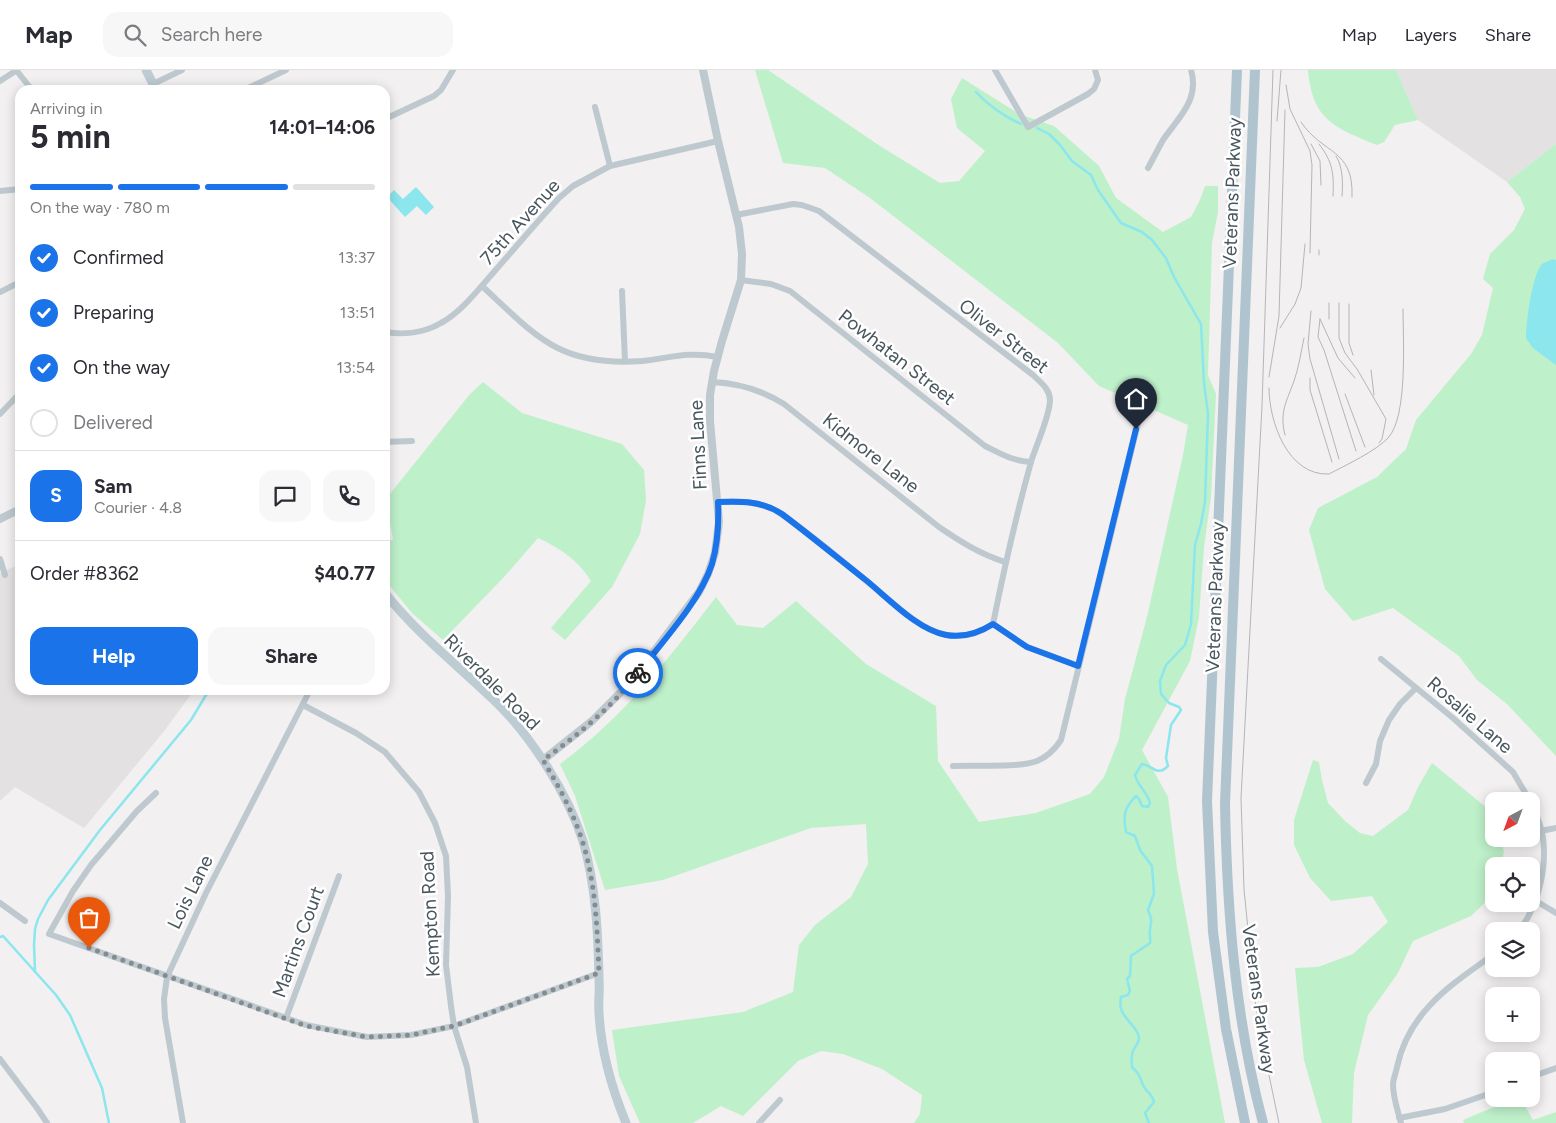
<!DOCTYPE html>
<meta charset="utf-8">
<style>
:root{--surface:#fff;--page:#f7f7f7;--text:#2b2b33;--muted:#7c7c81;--line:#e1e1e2;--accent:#1a73e8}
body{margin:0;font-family:Figtree,sans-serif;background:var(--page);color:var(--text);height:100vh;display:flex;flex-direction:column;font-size:19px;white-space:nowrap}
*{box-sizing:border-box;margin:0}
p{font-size:16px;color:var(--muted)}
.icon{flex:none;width:28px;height:28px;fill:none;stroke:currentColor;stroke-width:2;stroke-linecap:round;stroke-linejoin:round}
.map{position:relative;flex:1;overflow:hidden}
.drawer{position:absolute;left:15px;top:15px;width:375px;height:610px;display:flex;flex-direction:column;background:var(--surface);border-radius:15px;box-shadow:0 2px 12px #0003}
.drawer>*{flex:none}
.needle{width:32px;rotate:221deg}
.controls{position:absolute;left:1485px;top:722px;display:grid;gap:10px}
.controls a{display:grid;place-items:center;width:55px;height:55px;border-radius:10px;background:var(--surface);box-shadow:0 2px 12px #0003;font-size:25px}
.pin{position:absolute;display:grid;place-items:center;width:42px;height:42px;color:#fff;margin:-51px -21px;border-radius:50% 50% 50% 0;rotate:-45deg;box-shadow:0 0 5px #0007}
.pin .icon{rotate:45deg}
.courier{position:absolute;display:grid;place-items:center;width:50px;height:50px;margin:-25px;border:4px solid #1a73e8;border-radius:50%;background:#fff;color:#222;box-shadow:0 1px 6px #0007}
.summary em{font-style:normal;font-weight:700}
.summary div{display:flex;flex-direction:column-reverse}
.summary{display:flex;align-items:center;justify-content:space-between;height:85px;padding:0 15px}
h1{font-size:32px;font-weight:700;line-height:38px}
.bar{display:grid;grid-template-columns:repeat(4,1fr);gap:8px 5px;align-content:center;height:60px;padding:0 15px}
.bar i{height:6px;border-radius:4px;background:var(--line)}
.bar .on{background:var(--accent)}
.bar p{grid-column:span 4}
.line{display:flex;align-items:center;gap:12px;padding:0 15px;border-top:1px solid var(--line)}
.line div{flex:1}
.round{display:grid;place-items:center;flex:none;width:52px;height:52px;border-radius:15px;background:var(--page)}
ol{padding:0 15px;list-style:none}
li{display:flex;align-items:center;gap:15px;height:55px}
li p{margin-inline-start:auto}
li .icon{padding:5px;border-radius:50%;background:var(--accent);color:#fff;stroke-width:4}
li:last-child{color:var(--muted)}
li i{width:28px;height:28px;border:2px solid var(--line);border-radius:50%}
.cta{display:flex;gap:10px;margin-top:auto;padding:10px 15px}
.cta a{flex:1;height:58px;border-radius:15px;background:var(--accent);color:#fff;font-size:20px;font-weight:700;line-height:58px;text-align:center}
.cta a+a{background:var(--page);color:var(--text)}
header{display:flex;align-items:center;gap:30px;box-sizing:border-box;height:70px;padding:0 25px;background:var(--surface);border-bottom:1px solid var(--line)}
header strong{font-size:24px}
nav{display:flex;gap:28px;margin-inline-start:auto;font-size:18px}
.search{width:350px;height:45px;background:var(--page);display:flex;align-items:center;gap:12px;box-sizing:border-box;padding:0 18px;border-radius:15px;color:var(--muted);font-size:19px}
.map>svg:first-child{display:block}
.education{fill:#e3e1e2}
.green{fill:#bef0ca}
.water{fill:#8be6ed}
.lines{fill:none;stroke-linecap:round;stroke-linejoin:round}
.stream{stroke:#8be6ed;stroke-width:2.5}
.minor{stroke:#bec9cf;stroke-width:6}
.tertiary{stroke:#bec9cf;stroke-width:8}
.secondary{stroke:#bdcbd3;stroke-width:9}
.primary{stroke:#afc4ce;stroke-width:10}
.tram{stroke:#b2b6ba;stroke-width:1}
.done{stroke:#848c90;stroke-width:5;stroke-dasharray:0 9}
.route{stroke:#1a73e8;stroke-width:6}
.labels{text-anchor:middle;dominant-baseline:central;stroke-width:5;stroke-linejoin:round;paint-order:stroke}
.street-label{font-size:19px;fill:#48565d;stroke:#fff}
</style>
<header>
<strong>Map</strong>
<div class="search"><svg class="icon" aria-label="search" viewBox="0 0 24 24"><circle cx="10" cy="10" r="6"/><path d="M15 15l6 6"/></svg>Search here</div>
<nav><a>Map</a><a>Layers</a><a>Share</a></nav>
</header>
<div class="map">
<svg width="1556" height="1053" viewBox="0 0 1556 1053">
<rect width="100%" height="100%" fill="#f2f0f0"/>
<g class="education">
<polygon points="1396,0 1556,0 1556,74 1507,112 1418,50"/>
<polygon points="20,494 20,620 194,620 165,660 84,758 15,717 0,731 0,503"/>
</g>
<g class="green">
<path d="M 755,0 L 768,0 L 880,76 L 940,113 L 959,111 L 985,81 L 957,58 L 951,29 L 962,8 L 1019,44 L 1054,56 L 1099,96 L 1116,128 L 1163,162 L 1191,147 L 1200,130 L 1205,116 L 1218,116 L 1218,142 L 1212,173 L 1208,305 L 1216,324 L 1211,427 L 1204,477 L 1199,547 L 1190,591 L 1142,680 L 1168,727 L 1177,799 L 1225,1053 L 914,1053 L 920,1044 L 922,1025 L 882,999 L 843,984 L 821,981 L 798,991 L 743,1046 L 721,1036 L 693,1053 L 640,1053 L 619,1006 L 612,960 L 743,942 L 793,922 L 799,875 L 815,855 L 851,827 L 868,794 L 866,754 L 811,758 L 663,810 L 605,820 L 575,726 L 560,694 C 622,649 670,587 716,527 L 737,555 L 763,558 L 796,531 L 866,594 L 936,636 L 938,691 L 979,752 L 1036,743 L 1090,724 L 1104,707 L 1119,669 L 1125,629 L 1147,547 L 1183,385 L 1188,355 L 1099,316 L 1058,273 L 870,128 L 825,98 L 783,93 Z"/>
<path d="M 1308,0 L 1396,0 L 1418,50 L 1395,55 L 1384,72 L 1377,75 C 1335,58 1312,50 1308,0 Z"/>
<polygon points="1556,74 1556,686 1507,634 1477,610 1459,586 1393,538 1353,551 1325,519 1309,460 1318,438 1377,407 1406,379 1416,350 1471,284 1482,265 1493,218 1483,209 1490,184 1514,160 1525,139 1520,127 1507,112"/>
<path d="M 483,312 L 522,343 L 622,374 L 644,400 L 646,430 L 640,464 L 612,517 L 565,570 L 551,558 L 591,511 C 578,490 560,478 538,468 L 504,507 L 443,570 L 412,543 L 385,510 L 385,475 L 393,469 L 386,429 L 470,324 Z"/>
<polygon points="1313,690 1319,692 1322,710 1328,733 1345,751 1360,763 1373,766 1408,740 1418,717 1432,693 1493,743 1494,769 1500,769 1504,782 1501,796 1494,796 1494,824 1471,846 1413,871 1398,903 1368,945 1354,1003 1352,1053 1322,1053 1304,990 1295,898 1318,897 1353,884 1388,852 1372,826 1331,831 1310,808 1294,775 1294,750"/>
<polygon points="1513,1029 1521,1029 1533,1050 1556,1042 1556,1053 1464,1053 1463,1050"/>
</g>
<g class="water">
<polygon points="416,117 434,137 426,145 417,136 405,147 387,127 394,120 403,129"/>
<path d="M 1553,189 L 1556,190 L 1556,295 L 1533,278 L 1526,268 C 1526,253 1532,205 1542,194 C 1545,192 1549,191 1553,189 Z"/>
</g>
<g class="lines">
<g class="stream">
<path d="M 976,22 C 990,37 1003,46 1021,54"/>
<path d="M 1037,58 L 1049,64 L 1060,75 L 1072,91 L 1091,105 L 1098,120 L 1121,153 L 1142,162 L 1152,170 L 1166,188 L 1174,207 L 1201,254 L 1204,313 L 1208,344 L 1205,432 L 1201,454 L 1195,475 L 1191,554 L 1185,575 L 1166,595 L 1160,611 L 1161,624 L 1169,633 L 1179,637 L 1181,640 L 1171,655 L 1166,688 L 1168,696 C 1157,707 1154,696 1142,694 L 1135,705 C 1138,717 1147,721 1150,733 L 1148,737 L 1142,736 L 1139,729 L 1136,726 C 1124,738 1123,745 1126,762 L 1135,766 L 1140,780 L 1152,796 L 1154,824 L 1148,840 C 1153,853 1151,848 1150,860 C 1149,864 1151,868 1150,873 L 1131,886 L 1130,906 L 1127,909 L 1130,921 L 1128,925 L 1121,927 C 1117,946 1131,949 1138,964 C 1142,973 1132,977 1132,985 C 1131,989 1132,993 1132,997 C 1140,1005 1139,1005 1143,1015 C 1146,1022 1152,1023 1154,1032 L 1145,1043 L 1149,1053"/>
<polyline points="0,867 3,866 56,925 70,945 102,1018 109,1053"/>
<polyline points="35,902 34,875 35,859 38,849 48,830 100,760 191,650 209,620"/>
</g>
<g class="minor">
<polyline points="16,0 32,20"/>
<polyline points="995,0 1028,57 1088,24 1094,19 1098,10 1095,0"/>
<polyline points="0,11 17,0"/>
<polyline points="153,14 182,0"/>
<polyline points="244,20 286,0"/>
<polyline points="595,37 610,96"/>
<polyline points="385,49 434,26 441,20 453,0"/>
<path d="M 1148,98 C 1153,89 1158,79 1163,70 C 1178,48 1200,30 1191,0"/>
<polyline points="0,121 20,119"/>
<path d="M 736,145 L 793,134 L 802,135 L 819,141 L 1033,305 C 1040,312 1050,319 1050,330 C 1050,346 1036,375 1031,392 C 1016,446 1004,499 993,554"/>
<path d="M 741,210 L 771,214 L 790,221 L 985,376 C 1001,384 1013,391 1031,392"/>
<path d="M 482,216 C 537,267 560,297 642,291 C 671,288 687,281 718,287"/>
<polyline points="622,221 625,291"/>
<polyline points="0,222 20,212"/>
<path d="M 385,262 C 403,265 424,263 441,253 C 461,242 477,221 493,203 C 515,178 536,153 559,128 L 573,116 L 610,96 L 718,71"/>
<path d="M 712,312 C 737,313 763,321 784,334 L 939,457 C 961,472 980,484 1005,492"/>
<polyline points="0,344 20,323"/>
<polyline points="385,372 412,371"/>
<path d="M 718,432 C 739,431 756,431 775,440 C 811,464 844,492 877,520 C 897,536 918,558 943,564 C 961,569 978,564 993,554"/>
<polyline points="0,489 5,505"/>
<polyline points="993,554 1027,577 1079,596"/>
<polyline points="1381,589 1453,648 1513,702 1530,731"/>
<polyline points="303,635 356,663 385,682 419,722 435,753 446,786 448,826 446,895 451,936 454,956 467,997 476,1053"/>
<path d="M 953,696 C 975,695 1019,698 1037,691 C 1047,687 1055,679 1061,670 L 1141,341"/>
<polyline points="1366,713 1376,694 1380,671 1389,650 1400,634 1416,618"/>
<polyline points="156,723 137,741 91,795 73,821 49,864 306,955 367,967 411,965 454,956 599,903"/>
<polyline points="1541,761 1556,758"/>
<polyline points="1536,831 1556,843"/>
<polyline points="0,833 25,851"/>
<path d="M 1518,861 C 1540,837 1550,787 1540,755 C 1538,748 1534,740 1531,733"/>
<polyline points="286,948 339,806"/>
<polyline points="0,989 37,1038 47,1053"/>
<polyline points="1531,1007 1556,998"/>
<polyline points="1399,1048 1445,1039 1494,1022"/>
<polyline points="183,1053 165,948 164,929 167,907 206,823 310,620"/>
<polyline points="759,1053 780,1030"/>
<path d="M 1401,1053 C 1398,1042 1393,1027 1393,1015 C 1393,1009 1396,1003 1397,997 C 1409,941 1451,915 1494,884"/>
</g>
<g class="tertiary">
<polyline points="0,449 20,439"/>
<polyline points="543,690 592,651 631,612 699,522 708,504 715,483 719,452 710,351 710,325 714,301 722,271 741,210 742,184 739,157 718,71 703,0"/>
</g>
<g class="secondary">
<polyline points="146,0 156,20"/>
<path d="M 385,523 C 418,565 460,597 498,634 C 532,668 568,724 583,771 C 596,816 598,863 599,909 C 600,921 598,932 599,943 C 601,980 612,1019 626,1053"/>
</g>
<g class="primary">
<polyline points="1237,0 1207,731 1213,862 1226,959 1245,1053"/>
<path d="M 1255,0 L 1225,734 C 1227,841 1235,949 1263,1053"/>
</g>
<g class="tram">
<polyline points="1273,0 1262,336 1241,728 1244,819 1255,930 1260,962 1279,1053"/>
<polyline points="1286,15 1290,39 1310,81 1312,95 1310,183"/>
<polyline points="1277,51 1281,0"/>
<path d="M 1301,52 C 1323,85 1354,78 1352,127"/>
<polyline points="1311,74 1320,91 1321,115"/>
<path d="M 1319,74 C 1333,92 1334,104 1333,126"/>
<path d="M 1336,86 C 1343,97 1343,113 1342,126"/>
<polyline points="1319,180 1319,185"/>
<polyline points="1339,233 1339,268 1345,283 1357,299 1386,349 1382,369 1379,373"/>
<polyline points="1349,234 1349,273 1353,285"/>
<polyline points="1311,241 1308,274 1310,289 1339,389"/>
<polyline points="1320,249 1318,267 1324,280 1356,381"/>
<polyline points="1320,249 1338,288 1355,308"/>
<polyline points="1329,249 1329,233"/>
<polyline points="1280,258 1295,234 1301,218 1305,174"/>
<polyline points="1371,300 1374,325"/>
<polyline points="1269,307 1279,246 1285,40"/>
<polyline points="1310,308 1310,320 1332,392"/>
<path d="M 1269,318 C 1269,352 1288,406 1329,404 C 1346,395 1376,381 1388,368 C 1408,347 1403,269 1403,239"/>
<polyline points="1345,324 1365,377"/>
<path d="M 1285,365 C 1279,342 1287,331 1294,311 C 1299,297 1301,282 1304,268"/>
</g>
</g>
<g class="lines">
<path class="done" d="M 89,878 L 306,956 L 367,967 L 411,965 L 454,956 L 599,903 C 597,858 596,813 582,770 C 573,742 558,715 543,690 C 578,665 612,637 638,603"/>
<path class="route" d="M 638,603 C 663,571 700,531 712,494 C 718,473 719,454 718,432 C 742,431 762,431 782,444 C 811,466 839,489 867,511 C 889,529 918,560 946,565 C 964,568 979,563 993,554 L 1027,577 L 1078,596 L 1136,359"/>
</g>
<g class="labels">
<g class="street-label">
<text transform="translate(1232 123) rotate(-88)">Veterans Parkway</text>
<text transform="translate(520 152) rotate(-48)">75th Avenue</text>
<text transform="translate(1004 266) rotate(38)">Oliver Street</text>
<text transform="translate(897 287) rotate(38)">Powhatan Street</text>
<text transform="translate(698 375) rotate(-93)">Finns Lane</text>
<text transform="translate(871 383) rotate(38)">Kidmore Lane</text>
<text transform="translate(1215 527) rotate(-88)">Veterans Parkway</text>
<text transform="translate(492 612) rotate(45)">Riverdale Road</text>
<text transform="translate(1470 645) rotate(41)">Rosalie Lane</text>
<text transform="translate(190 822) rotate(-64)">Lois Lane</text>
<text transform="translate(430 844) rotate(-93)">Kempton Road</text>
<text transform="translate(298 872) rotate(-70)">Martins Court</text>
<text transform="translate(1259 929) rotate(82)">Veterans Parkway</text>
</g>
</g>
</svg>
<div class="controls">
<a><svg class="needle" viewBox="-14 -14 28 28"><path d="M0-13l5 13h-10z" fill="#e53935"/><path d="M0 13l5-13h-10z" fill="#7c7c81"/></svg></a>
<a><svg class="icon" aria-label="locate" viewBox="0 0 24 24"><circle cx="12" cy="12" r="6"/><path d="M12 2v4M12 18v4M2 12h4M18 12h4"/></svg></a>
<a><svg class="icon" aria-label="layers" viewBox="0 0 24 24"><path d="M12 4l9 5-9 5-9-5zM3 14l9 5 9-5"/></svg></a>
<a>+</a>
<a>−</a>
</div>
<div class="pin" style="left:89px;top:878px;background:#ea580c"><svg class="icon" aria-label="bag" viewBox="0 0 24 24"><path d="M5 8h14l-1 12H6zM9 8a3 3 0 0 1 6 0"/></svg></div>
<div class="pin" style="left:1136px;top:359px;background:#1f2937"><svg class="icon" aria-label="home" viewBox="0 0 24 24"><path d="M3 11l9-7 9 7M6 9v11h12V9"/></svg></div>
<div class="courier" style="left:638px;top:603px"><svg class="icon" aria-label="bike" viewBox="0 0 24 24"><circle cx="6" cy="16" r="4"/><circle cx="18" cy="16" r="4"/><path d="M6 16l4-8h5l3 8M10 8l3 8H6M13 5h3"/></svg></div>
<section class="drawer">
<div class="summary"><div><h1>5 min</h1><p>Arriving in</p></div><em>14:01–14:06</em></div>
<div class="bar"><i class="on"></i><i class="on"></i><i class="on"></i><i></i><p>On the way · 780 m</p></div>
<ol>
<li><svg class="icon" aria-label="check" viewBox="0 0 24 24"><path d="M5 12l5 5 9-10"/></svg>Confirmed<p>13:37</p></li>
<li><svg class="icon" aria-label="check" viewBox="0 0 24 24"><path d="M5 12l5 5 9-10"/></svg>Preparing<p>13:51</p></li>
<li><svg class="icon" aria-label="check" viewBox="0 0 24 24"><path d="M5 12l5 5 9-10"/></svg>On the way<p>13:54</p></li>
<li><i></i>Delivered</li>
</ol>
<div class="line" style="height:90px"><b class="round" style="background:var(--accent);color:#fff">S</b><div><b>Sam</b><p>Courier · 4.8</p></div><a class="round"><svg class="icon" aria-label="chat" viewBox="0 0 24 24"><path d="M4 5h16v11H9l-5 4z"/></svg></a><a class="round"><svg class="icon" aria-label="phone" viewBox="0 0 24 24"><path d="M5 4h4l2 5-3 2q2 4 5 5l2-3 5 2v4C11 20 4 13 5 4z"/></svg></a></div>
<div class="line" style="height:65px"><div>Order #8362</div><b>$40.77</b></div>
<div class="cta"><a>Help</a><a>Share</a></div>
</section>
</div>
